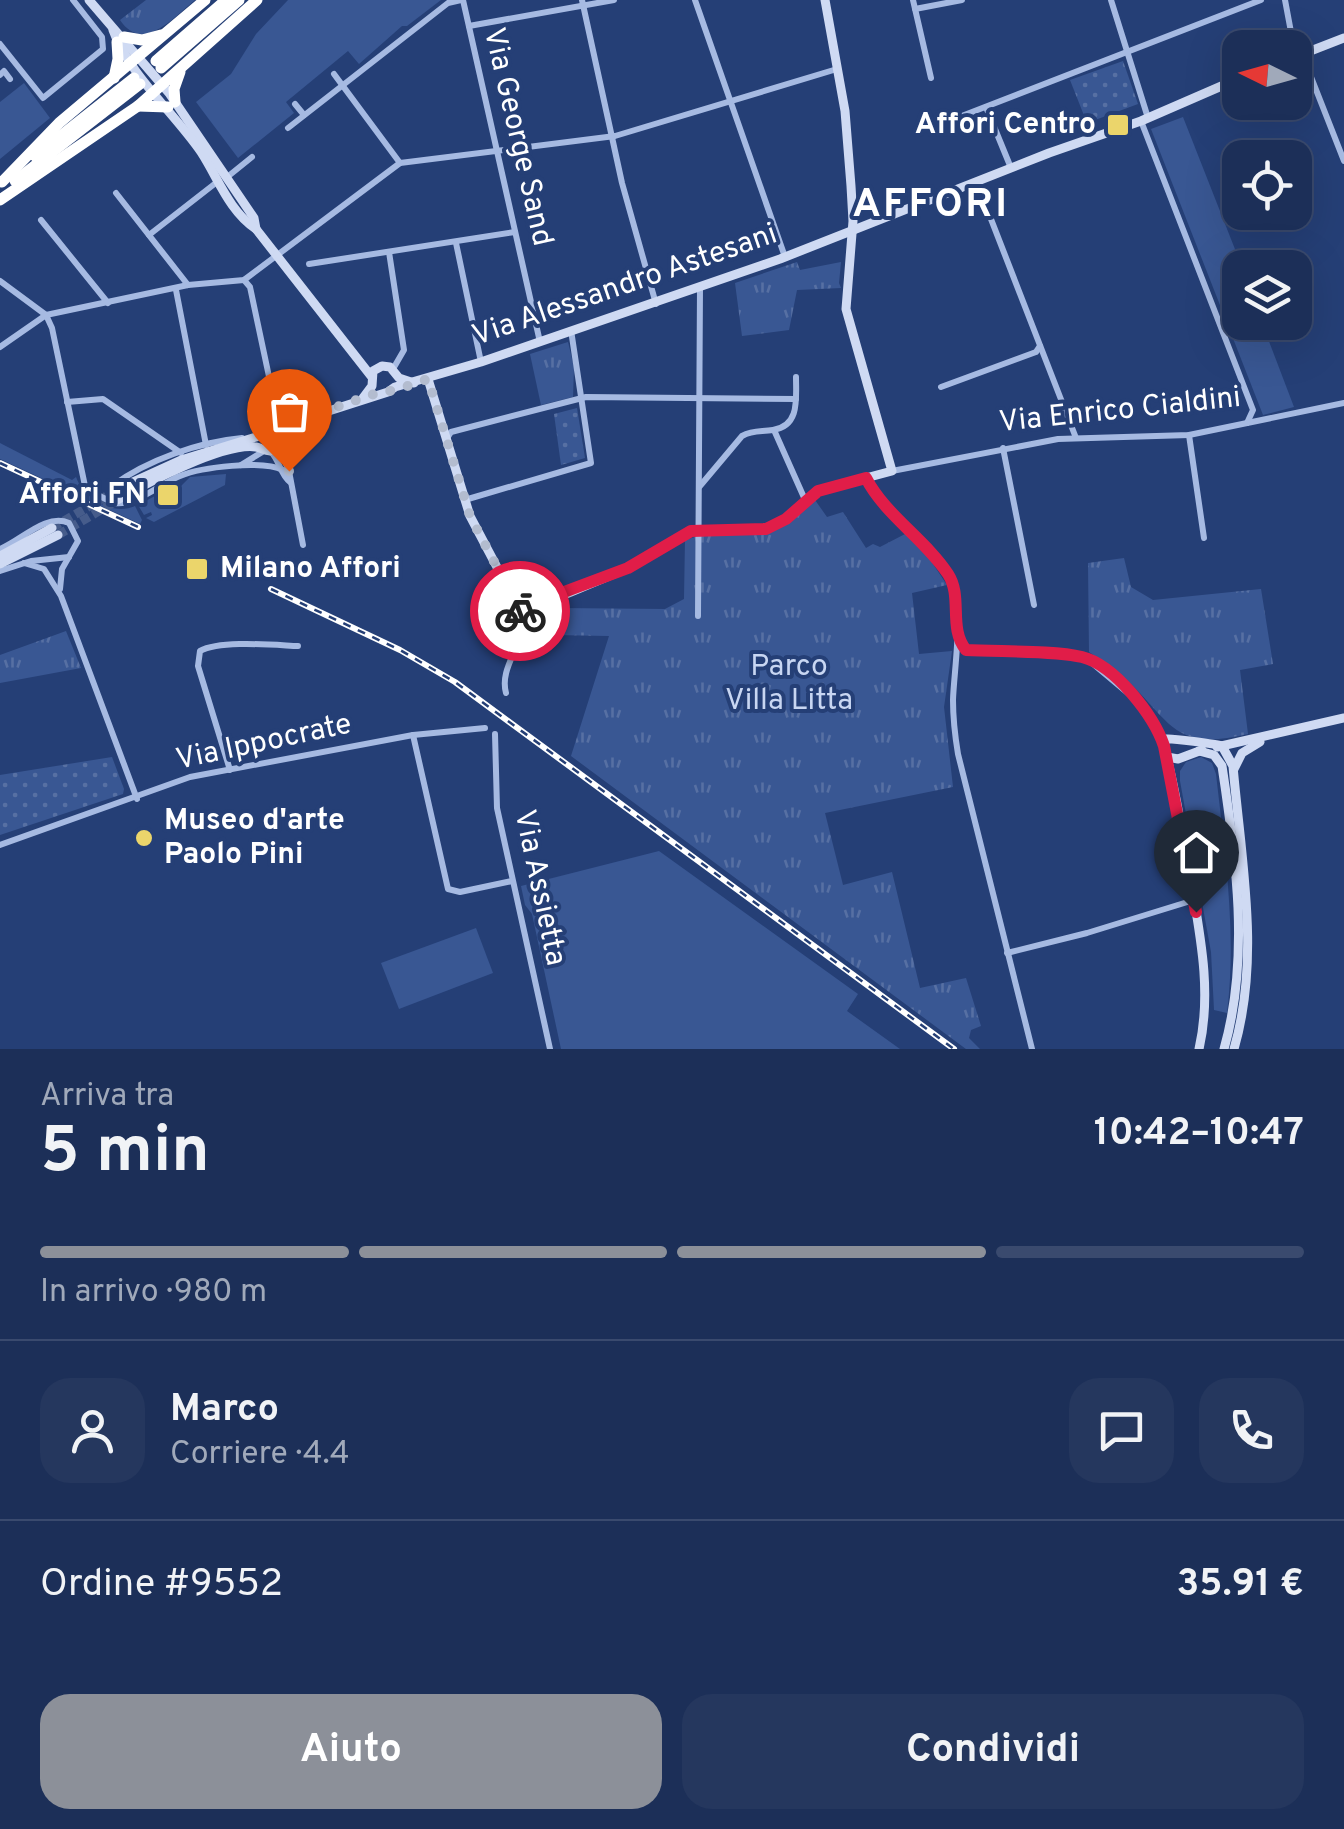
<!DOCTYPE html>
<html lang="it">
<meta charset="utf-8">
<style>
:root{--surface:#1c2f58;--page:#25375e;--text:#f1f3f6;--muted:#a0a9ba;--line:#3a4a6e;--accent:#8c9099}
body{margin:0;font-family:Overpass,sans-serif;background:var(--page);color:var(--text);height:100vh;display:flex;flex-direction:column;font-size:38px;white-space:nowrap}
*{box-sizing:border-box;margin:0}
p{font-size:32px;color:var(--muted)}
.icon{flex:none;width:55px;height:55px;fill:none;stroke:currentColor;stroke-width:2;stroke-linecap:round;stroke-linejoin:round}
.map{position:relative;height:1049px;overflow:hidden}
.side{display:flex;flex-direction:column;background:var(--surface);flex:1}
.side>*{flex:none}
.needle{width:65px;rotate:275deg}
.fabs{position:absolute;left:1222px;top:30px;display:grid;gap:20px}
.fabs a{display:grid;place-items:center;width:90px;height:90px;border-radius:20px;background:var(--surface);box-shadow:0 10px 40px #0002,0 0 0 2px var(--line);font-size:50px}
.pin{position:absolute;display:grid;place-items:center;width:85px;height:85px;color:#fff;margin:-102px -42px;border-radius:50% 50% 50% 0;rotate:-45deg;box-shadow:0 0 10px #0007}
.pin .icon{rotate:45deg}
.courier{position:absolute;display:grid;place-items:center;width:100px;height:100px;margin:-50px;border:8px solid #e11d48;border-radius:50%;background:#fff;color:#222;box-shadow:0 2px 12px #0007}
.head em{font-style:normal;font-weight:700}
.head div{display:flex;flex-direction:column-reverse}
.head{display:flex;align-items:center;justify-content:space-between;height:170px;padding:0 40px}
h1{font-size:65px;font-weight:700;line-height:75px}
.bar{display:grid;grid-template-columns:repeat(4,1fr);gap:15px 10px;align-content:center;height:120px;padding:0 40px}
.bar i{height:12px;border-radius:8px;background:var(--line)}
.bar .selected{background:var(--accent)}
.bar p{grid-column:span 4}
.line{display:flex;align-items:center;gap:25px;padding:0 40px;border-top:2px solid var(--line)}
.line div{flex:1}
.round{display:grid;place-items:center;flex:none;width:105px;height:105px;border-radius:30px;background:var(--page)}
.action{display:flex;gap:20px;margin-top:auto;padding:20px 40px}
.action a{flex:1;height:115px;border-radius:30px;background:var(--accent);color:#fff;font-size:40px;font-weight:700;line-height:115px;text-align:center}
.action a+a{background:var(--page);color:var(--text)}
.map>svg:first-child{display:block}
.grass{fill:#395793}
.park{fill:url(#park-tufts)}
.garden{fill:url(#garden-dots)}
.lines{fill:none;stroke-linecap:round;stroke-linejoin:round}
.secondary-tunnel{stroke:#465c8b;stroke-width:9;stroke-dasharray:9 4.5;stroke-linecap:butt}
.street{stroke:#a6bae2;stroke-width:6}
.secondary{stroke:#cfdaf3;stroke-width:9}
.highway{stroke:#fff;stroke-width:11}
.rail-casing{stroke:#fff;stroke-width:6}
.rail{stroke:#253f76;stroke-width:2.5;stroke-dasharray:8;stroke-linecap:butt}
.done{stroke:#b3bccf;stroke-width:10;stroke-dasharray:0 18}
.route{stroke:#e11d48;stroke-width:12}
.poi-dot{fill:#ebd56b;stroke:#253f76;stroke-width:4}
.labels{text-anchor:middle;dominant-baseline:central;stroke-width:8;stroke-linejoin:round;paint-order:stroke}
.poi-label{font-size:30px;font-weight:bold;fill:#fff;stroke:#253f76;text-anchor:end}
.street-label{font-size:30px;fill:#fff;stroke:#253f76}
.park-label{font-size:30px;fill:#c8d6f2;stroke:#253f76}
.district-label{font-size:40px;font-weight:bold;letter-spacing:2.5px;fill:#fff;stroke:#253f76}
</style>
<div class="map">
<svg width="1344" height="1049" viewBox="0 0 1344 1049">
<defs>
<pattern id="park-tufts" width="24" height="20" patternUnits="userSpaceOnUse" patternTransform="scale(2.5)"><rect width="24" height="20" fill="#395793"/><path d="M3 7l-1-3M5 7V3M7 7l1-3M15 17l-1-3M17 17v-4M19 17l1-3" fill="none" stroke="#5770a3"/></pattern>
<pattern id="garden-dots" width="8" height="8" patternUnits="userSpaceOnUse" patternTransform="scale(2.5)"><rect width="8" height="8" fill="#395793"/><path d="M2 2h.1M6 6h.1" fill="none" stroke="#5770a3" stroke-width="1.8" stroke-linecap="round"/></pattern>
</defs>
<rect width="100%" height="100%" fill="#253f76"/>
<g class="grass">
<polygon points="288,0 441,0 407,26 402,26 359,64 348,51 286,102 294,113 238,158 196,102 231,74 256,34"/>
<polygon points="24,83 50,118 0,159 0,102"/>
<polygon points="1183,117 1242,267 1240,322 1262,323 1294,407 1263,415 1151,129"/>
<path d="M 0,443 L 72,480 L 76,477 C 84,499 113,516 135,506 L 142,520 L 140,524 L 0,459 Z"/>
<polygon points="226,474 225,485 154,522 146,518 152,515 151,512 144,515 138,505 170,488 177,490 190,477"/>
<path d="M 1201,757 L 1212,763 L 1216,774 C 1225,854 1237,933 1227,1013 L 1214,1010 L 1211,952 L 1180,781 L 1180,771 L 1186,762 Z"/>
<polygon points="659,851 858,994 847,1011 900,1049 561,1049 532,914 525,905 521,886"/>
<polygon points="476,928 493,973 399,1009 381,963"/>
</g>
<g class="park">
<path d="M 146,0 L 195,0 C 174,17 143,54 120,20 Z"/>
<polygon points="797,262 800,270 841,262 839,283 841,288 797,290 789,330 742,336 735,283"/>
<polygon points="568,342 574,367 573,397 541,405 530,354"/>
<polygon points="815,500 827,517 843,512 866,548 873,544 880,547 907,533 925,552 947,585 912,593 919,654 952,651 944,707 953,787 825,813 843,885 892,872 920,988 966,978 981,1026 971,1030 969,1038 980,1049 966,1049 571,756 609,636 554,635 556,608 665,609 684,599 685,540 705,534 765,533"/>
<path d="M 1124,558 L 1131,587 L 1153,600 L 1261,589 L 1273,664 L 1240,670 L 1248,734 C 1175,751 1173,725 1128,681 C 1116,670 1102,661 1089,652 L 1088,563 Z"/>
<polygon points="66,631 81,668 0,683 0,655"/>
</g>
<g class="garden">
<polygon points="1123,61 1138,104 1087,123 1070,80"/>
<polygon points="577,408 585,458 561,465 554,414"/>
<polygon points="112,757 124,789 123,794 0,835 0,775"/>
</g>
<g class="lines">
<g class="secondary-tunnel">
<polyline points="52,528 110,494"/>
<polyline points="58,535 116,501"/>
</g>
<g class="street">
<polyline points="463,0 540,342"/>
<polyline points="582,0 622,183 656,304"/>
<polyline points="695,0 785,257"/>
<polyline points="913,0 931,78"/>
<polyline points="1111,0 1148,118"/>
<polyline points="1285,0 1294,48"/>
<polyline points="915,9 962,0"/>
<polyline points="469,26 614,0"/>
<polyline points="0,44 43,98 103,49 102,37 73,0"/>
<polyline points="1302,54 1344,161"/>
<polyline points="334,74 400,163"/>
<polyline points="0,75 4,71 10,79"/>
<polyline points="295,104 304,115"/>
<polyline points="986,107 1011,168"/>
<polyline points="954,119 1261,0"/>
<polyline points="1141,121 1253,410 1247,423"/>
<polyline points="288,128 448,3 461,0"/>
<polyline points="226,178 252,157"/>
<polyline points="977,183 1076,438"/>
<polyline points="116,193 188,285"/>
<polyline points="41,220 108,303"/>
<polyline points="149,235 217,182"/>
<polyline points="456,243 481,362"/>
<polyline points="389,252 404,350 393,369"/>
<polyline points="309,264 515,232"/>
<polyline points="244,280 250,287 278,419 272,431"/>
<polyline points="0,281 46,315 52,328 85,486 89,491 114,503"/>
<polyline points="176,290 206,445"/>
<polyline points="0,347 46,315 188,285 244,280 400,163 615,136 837,69"/>
<polyline points="941,387 1036,352 1040,346"/>
<polyline points="67,402 103,399 181,453"/>
<polyline points="774,430 806,502"/>
<polyline points="1189,435 1204,538"/>
<polyline points="447,438 451,432 586,397 796,399"/>
<polyline points="277,443 289,471 303,545"/>
<polyline points="1003,448 1034,605"/>
<path d="M 270,451 C 280,460 280,475 290,482"/>
<polyline points="241,465 264,451"/>
<polyline points="892,471 1058,439 1189,435 1344,403"/>
<path d="M 866,478 C 885,517 930,539 950,578 C 965,607 954,668 953,700 C 953,718 955,736 958,754 L 1032,1049"/>
<path d="M 700,486 L 742,436 C 753,430 761,432 773,430 C 800,426 796,399 796,377"/>
<polyline points="464,497 468,499 591,463 571,330"/>
<path d="M 114,502 L 110,495 L 112,486 C 147,460 199,442 242,438"/>
<path d="M 114,503 C 137,506 159,484 180,476 C 202,467 262,460 283,470"/>
<path d="M 0,549 C 22,540 46,513 69,523 L 78,541 L 62,569 L 60,589"/>
<polyline points="24,563 44,569 61,596 137,799"/>
<polyline points="0,571 31,561 69,557"/>
<polyline points="698,616 700,288"/>
<polyline points="523,635 543,603"/>
<polyline points="966,649 1086,658 1142,705 1163,744"/>
<path d="M 506,693 C 498,664 531,640 519,611"/>
<polyline points="495,734 497,808 550,1049"/>
<polyline points="413,735 448,889 460,892 512,881"/>
<path d="M 230,770 L 198,666 L 200,651 C 220,640 274,645 298,646"/>
<polyline points="0,845 190,777 413,735 485,728"/>
<polyline points="1007,953 1087,933 1194,900"/>
</g>
<g class="secondary">
<polyline points="89,0 169,93 254,218 256,229"/>
<path d="M 113,30 C 128,73 175,114 201,152 C 218,178 229,211 256,229 L 371,376"/>
<polyline points="1295,57 1344,38"/>
<polyline points="428,379 470,516 519,609 523,612 628,568 691,531 766,529 786,519 817,491 892,471 846,309 853,221 851,186 845,111 825,0"/>
<polyline points="363,398 372,386 373,371 382,366 390,367 399,378 414,383"/>
<polyline points="113,491 181,460 256,437 264,430 274,432 282,426 388,392 395,387 481,362 780,259 1049,153 1141,121 1240,78"/>
<path d="M 117,500 C 145,484 224,442 256,447 C 261,448 265,451 270,451 L 277,441 L 274,432"/>
<polyline points="0,556 52,528"/>
<polyline points="0,564 58,535"/>
<path d="M 1222,746 L 1233,766 C 1241,860 1261,956 1234,1049"/>
<polyline points="1217,747 1344,718"/>
<path d="M 1199,751 L 1214,755 L 1222,766 C 1236,858 1250,958 1224,1049"/>
<polyline points="1167,757 1178,759 1202,750"/>
<polyline points="1234,769 1242,753 1260,742"/>
<path d="M 1199,1049 C 1211,997 1202,945 1193,893 C 1184,844 1177,794 1164,746 L 1166,739 C 1171,738 1216,744 1222,746"/>
</g>
<g class="highway">
<polyline points="124,37 142,40 161,35"/>
<polyline points="156,61 226,0"/>
<polyline points="161,68 239,0"/>
<polyline points="114,78 118,59 117,42"/>
<polyline points="175,102 174,89 180,72"/>
<polyline points="138,106 168,107"/>
<polyline points="35,156 134,78"/>
<polyline points="15,181 140,84"/>
<polyline points="2,182 59,123 205,0"/>
<polyline points="0,200 138,106 257,0"/>
</g>
<defs>
<g id="rail">
<polyline points="0,463 138,527"/>
<polyline points="271,589 400,650 455,682 954,1049"/>
</g>
</defs>
<use href="#rail" class="rail-casing"/>
<use href="#rail" class="rail"/>
</g>
<g class="lines">
<path class="done" d="M 289,471 L 276,436 L 290,423 L 380,392 C 394,392 413,384 428,379 L 470,516 L 520,611"/>
<path class="route" d="M 520,611 L 530,611 L 564,592 L 628,568 L 691,531 L 766,529 L 786,519 L 818,491 L 866,478 C 885,515 925,539 948,574 C 963,597 948,628 966,650 C 998,652 1053,650 1082,657 C 1115,665 1154,716 1164,746 L 1196,912"/>
</g>
<g class="poi-dot">
<rect x="1106" y="113" width="24" height="24" rx="5"/>
<rect x="156" y="483" width="24" height="24" rx="5"/>
<rect x="185" y="557" width="24" height="24" rx="5"/>
<circle cx="144" cy="838" r="10"/>
</g>
<g class="labels">
<g class="poi-label">
<text x="1096" y="125">Affori Centro</text>
<text x="146" y="495">Affori FN</text>
<text x="220" y="569" text-anchor="start">Milano Affori</text>
<text x="164" y="821" text-anchor="start">Museo d'arte<tspan x="164" dy="34">Paolo Pini</tspan></text>
</g>
<g class="street-label">
<text transform="translate(517 137) rotate(77)">Via George Sand</text>
<text transform="translate(625 286) rotate(-19)">Via Alessandro Astesani</text>
<text transform="translate(1120 411) rotate(-6)">Via Enrico Cialdini</text>
<text transform="translate(264 743) rotate(-12)">Via Ippocrate</text>
<text transform="translate(539 888) rotate(78)">Via Assietta</text>
</g>
<g class="park-label">
<text x="789" y="667">Parco<tspan x="789" dy="34">Villa Litta</tspan></text>
</g>
<g class="district-label">
<text x="931" y="206">AFFORI</text>
</g>
</g>
</svg>
<div class="fabs">
<a><svg class="needle" viewBox="-14 -14 28 28"><path d="M0-13l5 13h-10z" fill="#e53935"/><path d="M0 13l5-13h-10z" fill="#a0a9ba"/></svg></a>
<a><svg class="icon" aria-label="locate" viewBox="0 0 24 24"><circle cx="12" cy="12" r="6"/><path d="M12 2v4M12 18v4M2 12h4M18 12h4"/></svg></a>
<a><svg class="icon" aria-label="layers" viewBox="0 0 24 24"><path d="M12 4l9 5-9 5-9-5zM3 14l9 5 9-5"/></svg></a>
</div>
<div class="pin" style="left:289px;top:471px;background:#ea580c"><svg class="icon" aria-label="bag" viewBox="0 0 24 24"><path d="M5 8h14l-1 12H6zM9 8a3 3 0 0 1 6 0"/></svg></div>
<div class="pin" style="left:1196px;top:912px;background:#1f2937"><svg class="icon" aria-label="home" viewBox="0 0 24 24"><path d="M3 11l9-7 9 7M6 9v11h12V9"/></svg></div>
<div class="courier" style="left:520px;top:611px"><svg class="icon" aria-label="bike" viewBox="0 0 24 24"><circle cx="6" cy="16" r="4"/><circle cx="18" cy="16" r="4"/><path d="M6 16l4-8h5l3 8M10 8l3 8H6M13 5h3"/></svg></div>
</div>
<section class="side">
<div class="head"><div><h1>5 min</h1><p>Arriva tra</p></div><em>10:42–10:47</em></div>
<div class="bar"><i class="selected"></i><i class="selected"></i><i class="selected"></i><i></i><p>In arrivo · 980 m</p></div>
<div class="line" style="height:180px"><a class="round"><svg class="icon" aria-label="person" viewBox="0 0 24 24"><circle cx="12" cy="8" r="4"/><path d="M4 21q1-7 8-7t8 7"/></svg></a><div><b>Marco</b><p>Corriere · 4.4</p></div><a class="round"><svg class="icon" aria-label="chat" viewBox="0 0 24 24"><path d="M4 5h16v11H9l-5 4z"/></svg></a><a class="round"><svg class="icon" aria-label="phone" viewBox="0 0 24 24"><path d="M5 4h4l2 5-3 2q2 4 5 5l2-3 5 2v4C11 20 4 13 5 4z"/></svg></a></div>
<div class="line" style="height:130px"><div>Ordine #9552</div><b>35.91 €</b></div>
<div class="action"><a>Aiuto</a><a>Condividi</a></div>
</section>
